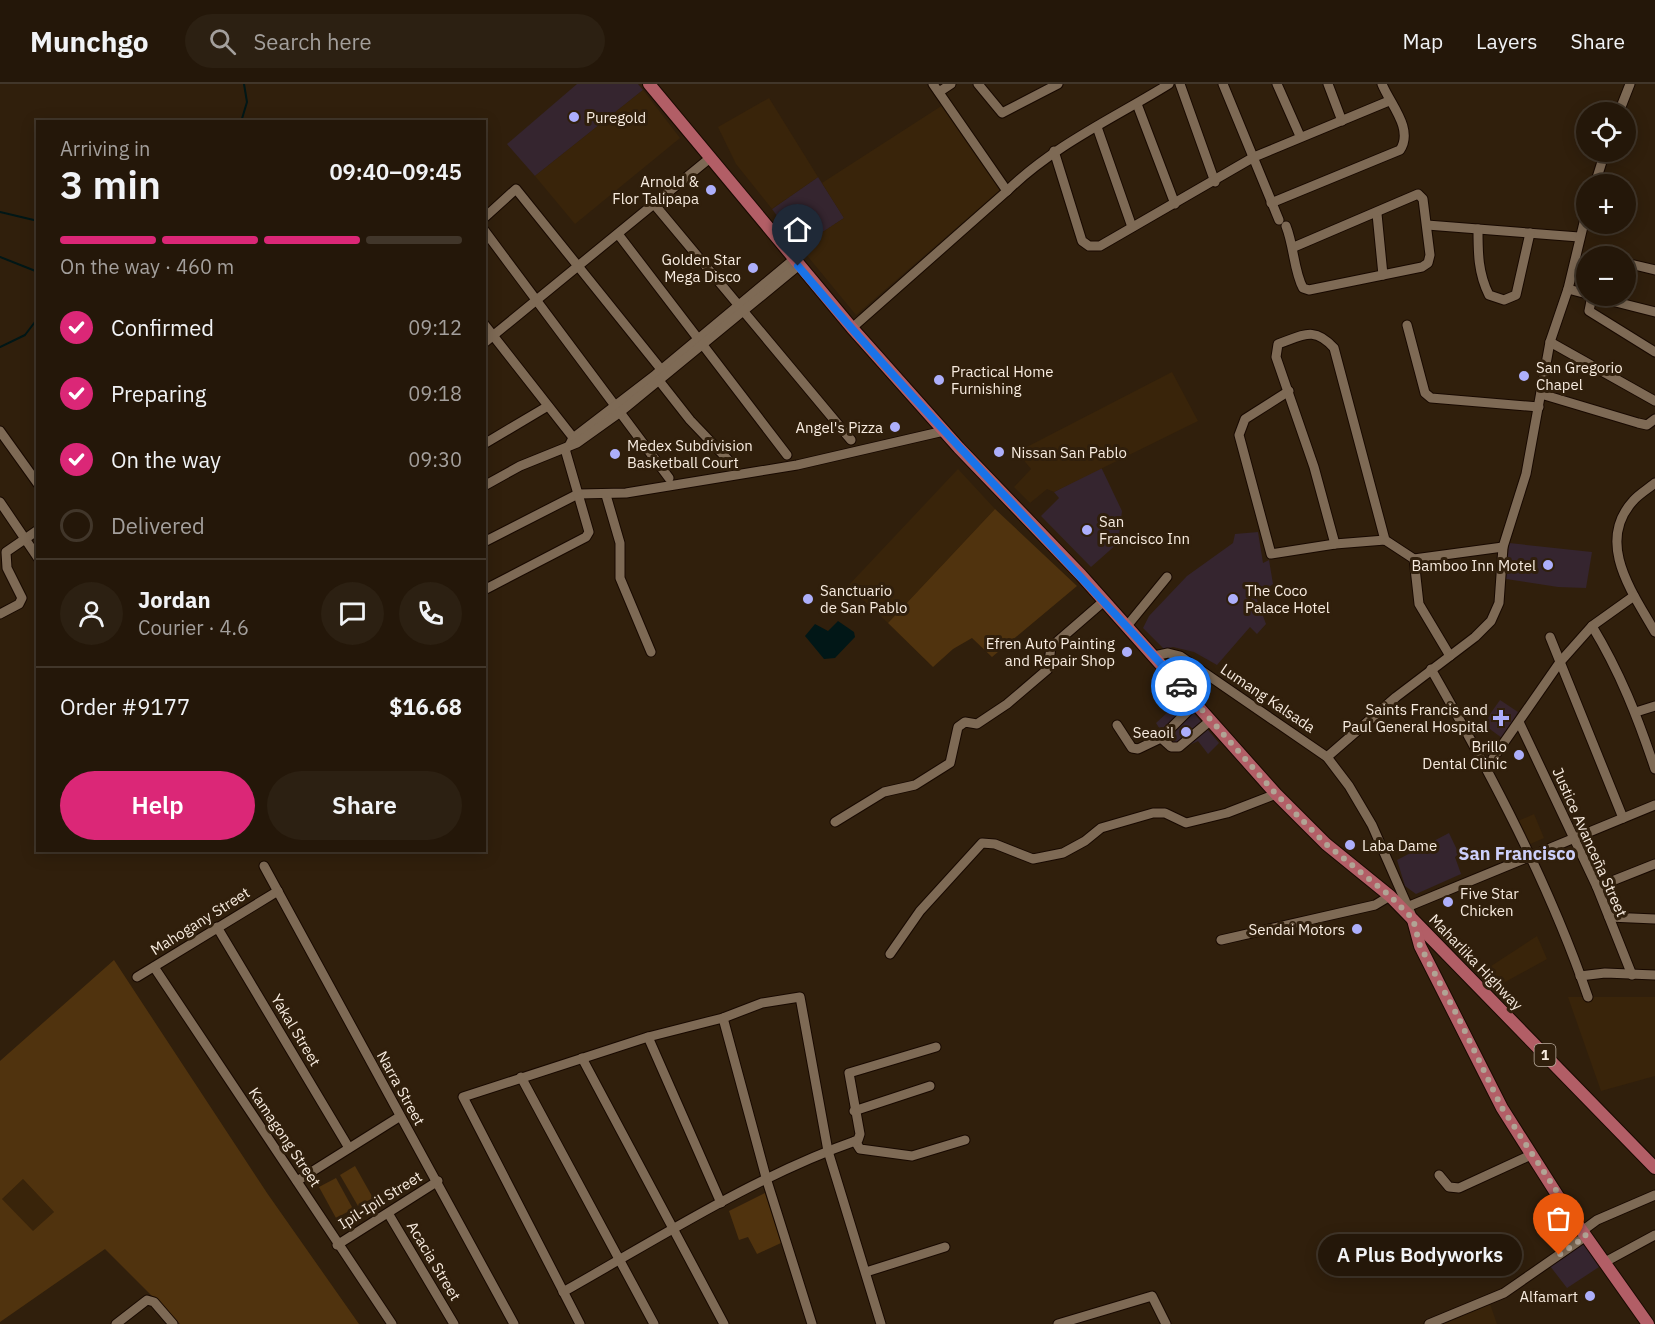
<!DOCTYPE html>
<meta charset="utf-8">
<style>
:root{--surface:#241709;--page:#2c2012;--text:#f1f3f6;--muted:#a39f9c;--line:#41362a;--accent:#db2777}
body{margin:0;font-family:"IBM Plex Sans",sans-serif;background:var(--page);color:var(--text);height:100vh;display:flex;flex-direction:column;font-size:22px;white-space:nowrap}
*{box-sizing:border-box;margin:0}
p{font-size:20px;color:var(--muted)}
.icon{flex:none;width:33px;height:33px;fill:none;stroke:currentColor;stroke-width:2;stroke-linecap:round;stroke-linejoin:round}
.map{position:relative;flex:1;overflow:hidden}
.details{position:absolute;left:36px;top:36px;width:450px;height:732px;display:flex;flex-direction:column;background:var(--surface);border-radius:0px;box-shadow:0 3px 15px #0003,0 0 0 2px var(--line)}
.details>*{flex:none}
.fabs{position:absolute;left:1576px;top:18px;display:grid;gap:12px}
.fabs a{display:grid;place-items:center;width:60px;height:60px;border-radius:50%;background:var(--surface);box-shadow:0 3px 15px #0003,0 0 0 2px var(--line);font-size:30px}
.pin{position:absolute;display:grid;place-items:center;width:51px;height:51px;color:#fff;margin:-62px -26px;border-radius:50% 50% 50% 0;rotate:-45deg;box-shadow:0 0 6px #0007}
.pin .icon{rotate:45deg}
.courier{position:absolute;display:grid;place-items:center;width:60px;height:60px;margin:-30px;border:4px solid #1a73e8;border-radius:50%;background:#fff;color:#222;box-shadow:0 2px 8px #0007}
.bubble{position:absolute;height:42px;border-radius:21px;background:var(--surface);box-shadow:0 3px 15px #0003,0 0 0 2px var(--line);font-size:20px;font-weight:600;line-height:42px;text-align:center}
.headline em{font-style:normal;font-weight:600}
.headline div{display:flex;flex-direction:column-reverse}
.headline{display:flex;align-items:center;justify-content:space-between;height:102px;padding:0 24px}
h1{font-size:39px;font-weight:600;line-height:45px}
.bar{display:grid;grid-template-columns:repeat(4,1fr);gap:9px 6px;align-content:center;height:72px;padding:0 24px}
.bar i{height:8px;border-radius:4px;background:var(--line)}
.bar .selected{background:var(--accent)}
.bar p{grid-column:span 4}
.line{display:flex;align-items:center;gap:15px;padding:0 24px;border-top:2px solid var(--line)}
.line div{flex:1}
.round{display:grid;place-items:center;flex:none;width:63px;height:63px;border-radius:32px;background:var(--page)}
ol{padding:0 24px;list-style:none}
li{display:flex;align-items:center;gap:18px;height:66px}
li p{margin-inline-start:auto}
li .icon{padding:6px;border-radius:50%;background:var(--accent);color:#fff;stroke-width:4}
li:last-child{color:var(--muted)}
li i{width:33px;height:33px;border:3px solid var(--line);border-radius:50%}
.action{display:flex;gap:12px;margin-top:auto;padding:12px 24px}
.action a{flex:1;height:69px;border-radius:36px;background:var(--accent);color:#fff;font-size:24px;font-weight:600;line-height:69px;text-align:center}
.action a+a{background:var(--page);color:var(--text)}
header{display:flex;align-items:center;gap:36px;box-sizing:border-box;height:84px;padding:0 30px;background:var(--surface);border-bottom:2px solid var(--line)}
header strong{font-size:28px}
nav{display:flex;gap:33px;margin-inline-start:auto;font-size:21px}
.search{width:420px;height:54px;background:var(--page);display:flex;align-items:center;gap:15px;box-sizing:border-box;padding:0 21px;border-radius:33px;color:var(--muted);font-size:22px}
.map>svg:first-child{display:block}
.commercial{fill:#35252f}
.built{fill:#39240a}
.medical{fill:#37242b}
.green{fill:#50330e;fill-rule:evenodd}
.water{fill:#011717}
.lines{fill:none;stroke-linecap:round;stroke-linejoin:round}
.stream{stroke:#011717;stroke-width:2}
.minor-casing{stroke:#180900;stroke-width:11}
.major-casing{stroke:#180900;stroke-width:14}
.minor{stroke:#7e6a55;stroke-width:9}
.major{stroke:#b25e66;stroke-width:12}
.done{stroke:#b1a495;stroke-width:6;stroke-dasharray:0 10.8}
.route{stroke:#1a73e8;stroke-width:8}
.poi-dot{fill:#adaffb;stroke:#301f0c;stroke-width:2}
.labels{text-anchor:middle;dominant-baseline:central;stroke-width:6;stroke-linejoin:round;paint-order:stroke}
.shield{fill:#301f0c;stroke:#bbaea0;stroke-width:1.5}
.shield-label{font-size:14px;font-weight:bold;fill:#f7ebdf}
.poi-label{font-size:15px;fill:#f7ebdf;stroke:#301f0c;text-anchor:start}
.street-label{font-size:15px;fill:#f7ebdf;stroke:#301f0c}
.quarter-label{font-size:18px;font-weight:bold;fill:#cdcffa;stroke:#301f0c}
</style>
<header>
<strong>Munchgo</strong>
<div class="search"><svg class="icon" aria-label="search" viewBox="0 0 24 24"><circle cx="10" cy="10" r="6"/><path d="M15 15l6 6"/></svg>Search here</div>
<nav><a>Map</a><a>Layers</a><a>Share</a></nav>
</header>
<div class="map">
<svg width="1655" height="1240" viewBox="0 0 1655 1240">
<rect width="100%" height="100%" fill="#301f0c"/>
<g class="commercial">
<polygon points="577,0 638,0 643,6 535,92 507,60"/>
<polygon points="818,93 844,134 800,163 772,125"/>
<polygon points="1101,383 1122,427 1118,459 1091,483 1041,432 1059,414 1054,408"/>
<polygon points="1258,448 1263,479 1269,476 1273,500 1256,513 1266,540 1257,550 1250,543 1217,581 1194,568 1173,563 1164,565 1143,544 1149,532 1187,492 1233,459 1235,450"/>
<polygon points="1509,459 1592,468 1586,504 1558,503 1506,495"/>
<polygon points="1182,615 1219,659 1208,670 1198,657 1175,668 1156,639"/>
<polygon points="1449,749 1459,770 1455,773 1461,790 1416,810 1405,802 1397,776"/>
<polygon points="1583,1158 1599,1183 1567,1204 1550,1182"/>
</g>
<g class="built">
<polygon points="643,6 680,54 575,140 535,92"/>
<polygon points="769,14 818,93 772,125 736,80 718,43"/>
<polygon points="946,19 1001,105 856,231 800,163 844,134 822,99"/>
<polygon points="1172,288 1198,337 1054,408 1047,405 1030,419 1014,403 1031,385 1017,368"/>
<polygon points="958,385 995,425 888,539 848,502"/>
<polygon points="1534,730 1544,754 1528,761 1518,737"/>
<polygon points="1537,852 1547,875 1498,902 1482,888"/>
<polygon points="1568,913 1655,913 1655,992 1601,1007"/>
<polygon points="23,1095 54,1128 33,1148 2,1115"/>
<polygon points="1490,1220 1497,1240 1441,1240"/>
</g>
<polygon class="medical" points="1500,616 1518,628 1502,654 1483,640"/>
<g class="green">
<polygon points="995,425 1077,502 992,573 972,554 953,565 933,583 888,539"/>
<path d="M 114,876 L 267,1109 L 359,1240 L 180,1240 L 105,1165 L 0,1238 L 0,977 ZM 23,1095 L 54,1128 L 33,1147 L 2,1115 Z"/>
<polygon points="355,1082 373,1114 358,1122 340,1091"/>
<polygon points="336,1094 353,1125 336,1134 319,1103"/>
<polygon points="765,1109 781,1159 757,1170 748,1153 739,1156 729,1127"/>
</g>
<polygon class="water" points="838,537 854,548 855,553 835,574 824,575 805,552 815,540 828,547"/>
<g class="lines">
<g class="stream">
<polyline points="241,38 247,18 244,0"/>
<polyline points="0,128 38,137"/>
<polyline points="0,173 38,188"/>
<polyline points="0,263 25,251 38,234"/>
</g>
<defs>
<g id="minor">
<polyline points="978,0 1002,29 1058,0"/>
<polyline points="1180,0 1215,98"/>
<polyline points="1223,0 1279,136"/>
<polyline points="1277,0 1300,52"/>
<polyline points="1328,0 1342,37"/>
<polyline points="939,8 951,0"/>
<polyline points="1137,20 1175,120"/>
<polyline points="1619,28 1630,0"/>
<polyline points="1097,43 1132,143"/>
<polyline points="1054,67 1082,157 1089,162 1100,162 1254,73 1389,17"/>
<polyline points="1595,100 1605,68"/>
<path d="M 1007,107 C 1054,61 1114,34 1169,0"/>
<path d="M 1271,119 L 1400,66 C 1414,45 1390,20 1382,0"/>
<polyline points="654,120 851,356"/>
<polyline points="1377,130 1383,191"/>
<polyline points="484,134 516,105 664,289"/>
<polyline points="1427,141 1579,153"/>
<path d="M 1286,142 C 1294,162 1294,188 1303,204 L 1309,206 L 1422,183 L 1428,179 L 1430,171 L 1423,115 L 1418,110 L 1294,163"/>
<path d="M 1478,145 C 1478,169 1478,189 1489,211 L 1504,216 L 1516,211 L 1530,149"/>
<polyline points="484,146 669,394"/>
<polyline points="618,150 787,371"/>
<polyline points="1626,179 1655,186"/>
<polyline points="1568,205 1587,210"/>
<polyline points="1592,212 1589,227 1655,268"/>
<polyline points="1592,212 1655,228"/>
<polyline points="484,240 575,356"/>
<polyline points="1407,241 1425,309 1431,314 1539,323"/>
<polyline points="852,244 1007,107 933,0"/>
<polyline points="1550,258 1655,317"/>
<polyline points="484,259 710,74"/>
<polyline points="657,294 690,336 732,380"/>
<polyline points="1289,307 1245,335 1239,351 1271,470 1335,460 1385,456 1414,475 1419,520 1450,572"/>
<polyline points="1541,310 1638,339 1647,341 1655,335"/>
<polyline points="0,347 38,400"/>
<polyline points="484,360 548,322"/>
<polyline points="569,362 573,354 655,291 793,176"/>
<path d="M 1655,399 C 1648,405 1639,410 1633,417 C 1595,459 1633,509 1655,548"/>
<polyline points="484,402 520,382 577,359 619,329 798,182"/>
<polyline points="606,411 620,459 620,494 651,568"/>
<polyline points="0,418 38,474"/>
<polyline points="484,458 578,410 626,409 797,381 944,347"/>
<path d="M 1335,460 L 1314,383 L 1276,273 L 1278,260 C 1304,251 1314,242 1334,264 L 1385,456"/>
<polyline points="1414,475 1503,463"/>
<polyline points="484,506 586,453 589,448 565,365"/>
<polyline points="0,530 19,520 22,514 7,484 6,468 38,446"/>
<polyline points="1127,542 1167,493"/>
<path d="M 1592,542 C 1620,588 1638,634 1655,685"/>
<polyline points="1550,553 1623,734"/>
<polyline points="1154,572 1168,569 1180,572 1327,673 1349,702 1372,741 1411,830"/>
<path d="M 1431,585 C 1491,690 1549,799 1588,913"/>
<polyline points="1636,628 1655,622"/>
<polyline points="1519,638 1597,803 1632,891"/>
<polyline points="1117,641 1132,664 1138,665 1161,654 1171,663 1179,663 1211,636"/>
<polyline points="1161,654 1196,619"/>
<polyline points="1327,673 1396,613 1475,553 1491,537 1499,519 1503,463 1526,390 1550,258 1568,205 1587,126"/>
<polyline points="1487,683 1560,578 1592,542 1634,512"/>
<polyline points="835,738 884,708 915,701 950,679 958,643 965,638 977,640 1007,620 1048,585 1051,563 1104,517"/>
<polyline points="264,782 514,1240"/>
<polyline points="1597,803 1655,780"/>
<polyline points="1407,823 1655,721"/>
<polyline points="1609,833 1655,835"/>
<polyline points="217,843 349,1064"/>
<polyline points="1221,856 1375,821 1390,812"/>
<polyline points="890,870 920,827 982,759 995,760 1033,775 1063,769 1085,757 1101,744 1153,729 1165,729 1186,739 1227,729 1276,710"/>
<polyline points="154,883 392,1240"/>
<polyline points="1580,892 1605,889 1655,891"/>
<polyline points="137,893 278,807"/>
<polyline points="723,934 767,1097 812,1240"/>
<polyline points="648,953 721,1119"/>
<polyline points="582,974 724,1240"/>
<polyline points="521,993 654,1240"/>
<polyline points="854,1027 930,1002"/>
<polyline points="855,1057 860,1065 912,1072 965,1056"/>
<polyline points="1439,1091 1449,1103 1459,1104 1531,1071"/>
<polyline points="297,1097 399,1033"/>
<polyline points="388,1129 454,1240"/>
<polyline points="1582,1147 1597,1136 1655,1111"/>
<polyline points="337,1161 438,1097"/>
<polyline points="1605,1178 1655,1151"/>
<polyline points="866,1188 945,1163"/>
<path d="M 563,1208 C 659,1154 755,1092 858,1056 L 860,1050 L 849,989 L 936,963"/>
<polyline points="116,1240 147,1216 154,1218 173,1240"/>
<polyline points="580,1240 463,1013 648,953 723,934 762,919 800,913 828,1067 881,1240"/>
<polyline points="1058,1240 1152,1212 1166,1240"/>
<polyline points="1429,1240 1504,1209 1586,1152"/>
</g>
<g id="major">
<polyline points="649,0 852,244 959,364 1081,491 1276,710 1326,760 1390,812 1655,1084"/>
<polyline points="1413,836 1420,862 1502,1024 1561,1117 1648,1240"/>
</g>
</defs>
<use href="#minor" class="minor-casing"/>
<use href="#major" class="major-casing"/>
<use href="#minor" class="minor"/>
<use href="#major" class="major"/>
</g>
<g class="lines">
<polyline class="done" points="1181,602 1276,710 1326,760 1390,812 1413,835 1420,862 1458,933 1502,1024 1586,1152 1559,1171"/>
<path class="route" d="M 798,182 C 920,327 1054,461 1181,602"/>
</g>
<g class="poi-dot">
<circle cx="574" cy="33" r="6"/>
<circle cx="711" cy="106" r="6"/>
<circle cx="753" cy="184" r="6"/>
<circle cx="1524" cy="292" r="6"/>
<circle cx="939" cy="296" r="6"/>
<circle cx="895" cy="343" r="6"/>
<circle cx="999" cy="368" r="6"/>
<circle cx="615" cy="370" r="6"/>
<circle cx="1087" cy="446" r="6"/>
<circle cx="1548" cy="481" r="6"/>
<circle cx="808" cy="515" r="6"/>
<circle cx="1233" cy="515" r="6"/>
<circle cx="1127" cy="568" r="6"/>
<path d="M1498 625h6v6h6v6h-6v6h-6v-6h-6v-6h6z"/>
<circle cx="1186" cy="648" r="6"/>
<circle cx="1519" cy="671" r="6"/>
<circle cx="1350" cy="761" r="6"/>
<circle cx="1448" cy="818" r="6"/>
<circle cx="1357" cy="845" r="6"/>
<circle cx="1590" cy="1212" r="6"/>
</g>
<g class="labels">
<rect class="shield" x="1534.5" y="960" width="21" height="22" rx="4.5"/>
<g class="shield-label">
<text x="1545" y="971">1</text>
</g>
<g class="poi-label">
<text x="586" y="33">Puregold</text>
<text x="699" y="97" text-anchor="end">Arnold &amp;<tspan x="699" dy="17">Flor Talipapa</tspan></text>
<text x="741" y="175" text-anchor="end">Golden Star<tspan x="741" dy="17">Mega Disco</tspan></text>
<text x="1536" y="283">San Gregorio<tspan x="1536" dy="17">Chapel</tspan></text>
<text x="951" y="287">Practical Home<tspan x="951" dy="17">Furnishing</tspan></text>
<text x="883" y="343" text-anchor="end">Angel's Pizza</text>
<text x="627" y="361">Medex Subdivision<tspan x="627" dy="17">Basketball Court</tspan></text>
<text x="1011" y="368">Nissan San Pablo</text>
<text x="1099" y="437">San<tspan x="1099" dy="17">Francisco Inn</tspan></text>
<text x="1536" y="481" text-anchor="end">Bamboo Inn Motel</text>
<text x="820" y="506">Sanctuario<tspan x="820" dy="17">de San Pablo</tspan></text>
<text x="1245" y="506">The Coco<tspan x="1245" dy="17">Palace Hotel</tspan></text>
<text x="1115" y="559" text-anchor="end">Efren Auto Painting<tspan x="1115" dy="17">and Repair Shop</tspan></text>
<text x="1488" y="625" text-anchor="end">Saints Francis and<tspan x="1488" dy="17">Paul General Hospital</tspan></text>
<text x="1174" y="648" text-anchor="end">Seaoil</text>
<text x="1507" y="662" text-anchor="end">Brillo<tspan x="1507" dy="17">Dental Clinic</tspan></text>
<text x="1362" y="761">Laba Dame</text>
<text x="1460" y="809">Five Star<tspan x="1460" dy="17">Chicken</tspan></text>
<text x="1345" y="845" text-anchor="end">Sendai Motors</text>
<text x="1578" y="1212" text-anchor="end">Alfamart</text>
</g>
<g class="street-label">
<text transform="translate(1268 614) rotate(34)">Lumang Kalsada</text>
<text transform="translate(1590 758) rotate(66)">Justice Avanceña Street</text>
<text transform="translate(200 837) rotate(-32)">Mahogany Street</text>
<text transform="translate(1476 878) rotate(46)">Maharlika Highway</text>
<text transform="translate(296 946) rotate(59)">Yakal Street</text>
<text transform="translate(401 1004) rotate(61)">Narra Street</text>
<text transform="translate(285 1053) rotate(56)">Kamagong Street</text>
<text transform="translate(380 1116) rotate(-32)">Ipil-Ipil Street</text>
<text transform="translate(434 1177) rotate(59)">Acacia Street</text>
</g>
<g class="quarter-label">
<text x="1517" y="769">San Francisco</text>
</g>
</g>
</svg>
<div class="fabs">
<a><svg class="icon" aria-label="locate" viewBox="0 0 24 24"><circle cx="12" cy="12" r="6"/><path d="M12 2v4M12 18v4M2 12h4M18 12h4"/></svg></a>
<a>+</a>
<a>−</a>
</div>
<div class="pin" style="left:1559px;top:1171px;background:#ea580c"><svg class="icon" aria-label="bag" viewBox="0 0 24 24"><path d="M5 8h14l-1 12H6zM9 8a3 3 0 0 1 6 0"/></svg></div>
<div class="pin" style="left:798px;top:182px;background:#1f2937"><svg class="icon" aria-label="home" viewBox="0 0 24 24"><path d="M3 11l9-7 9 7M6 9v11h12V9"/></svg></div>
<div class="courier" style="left:1181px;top:602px"><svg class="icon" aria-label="car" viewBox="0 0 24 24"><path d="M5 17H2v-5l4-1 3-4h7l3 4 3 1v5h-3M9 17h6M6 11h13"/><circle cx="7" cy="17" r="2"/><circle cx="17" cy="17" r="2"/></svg></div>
<div class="bubble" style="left:1318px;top:1150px;width:204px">A Plus Bodyworks</div>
<section class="details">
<div class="headline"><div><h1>3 min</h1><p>Arriving in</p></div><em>09:40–09:45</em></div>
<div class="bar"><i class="selected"></i><i class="selected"></i><i class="selected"></i><i></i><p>On the way · 460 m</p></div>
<ol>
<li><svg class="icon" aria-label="check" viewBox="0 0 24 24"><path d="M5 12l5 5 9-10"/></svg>Confirmed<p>09:12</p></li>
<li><svg class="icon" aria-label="check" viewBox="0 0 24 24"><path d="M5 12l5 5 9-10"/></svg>Preparing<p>09:18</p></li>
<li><svg class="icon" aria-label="check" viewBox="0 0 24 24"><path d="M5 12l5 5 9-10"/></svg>On the way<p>09:30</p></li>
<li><i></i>Delivered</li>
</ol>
<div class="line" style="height:108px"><a class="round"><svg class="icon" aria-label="person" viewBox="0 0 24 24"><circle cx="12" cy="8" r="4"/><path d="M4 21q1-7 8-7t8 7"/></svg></a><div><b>Jordan</b><p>Courier · 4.6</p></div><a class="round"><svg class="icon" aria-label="chat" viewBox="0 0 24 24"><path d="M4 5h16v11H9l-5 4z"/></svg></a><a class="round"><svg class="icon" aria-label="phone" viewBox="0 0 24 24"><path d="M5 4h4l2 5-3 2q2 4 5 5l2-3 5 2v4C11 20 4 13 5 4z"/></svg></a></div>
<div class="line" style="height:78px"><div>Order #9177</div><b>$16.68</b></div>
<div class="action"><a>Help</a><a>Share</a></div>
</section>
</div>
